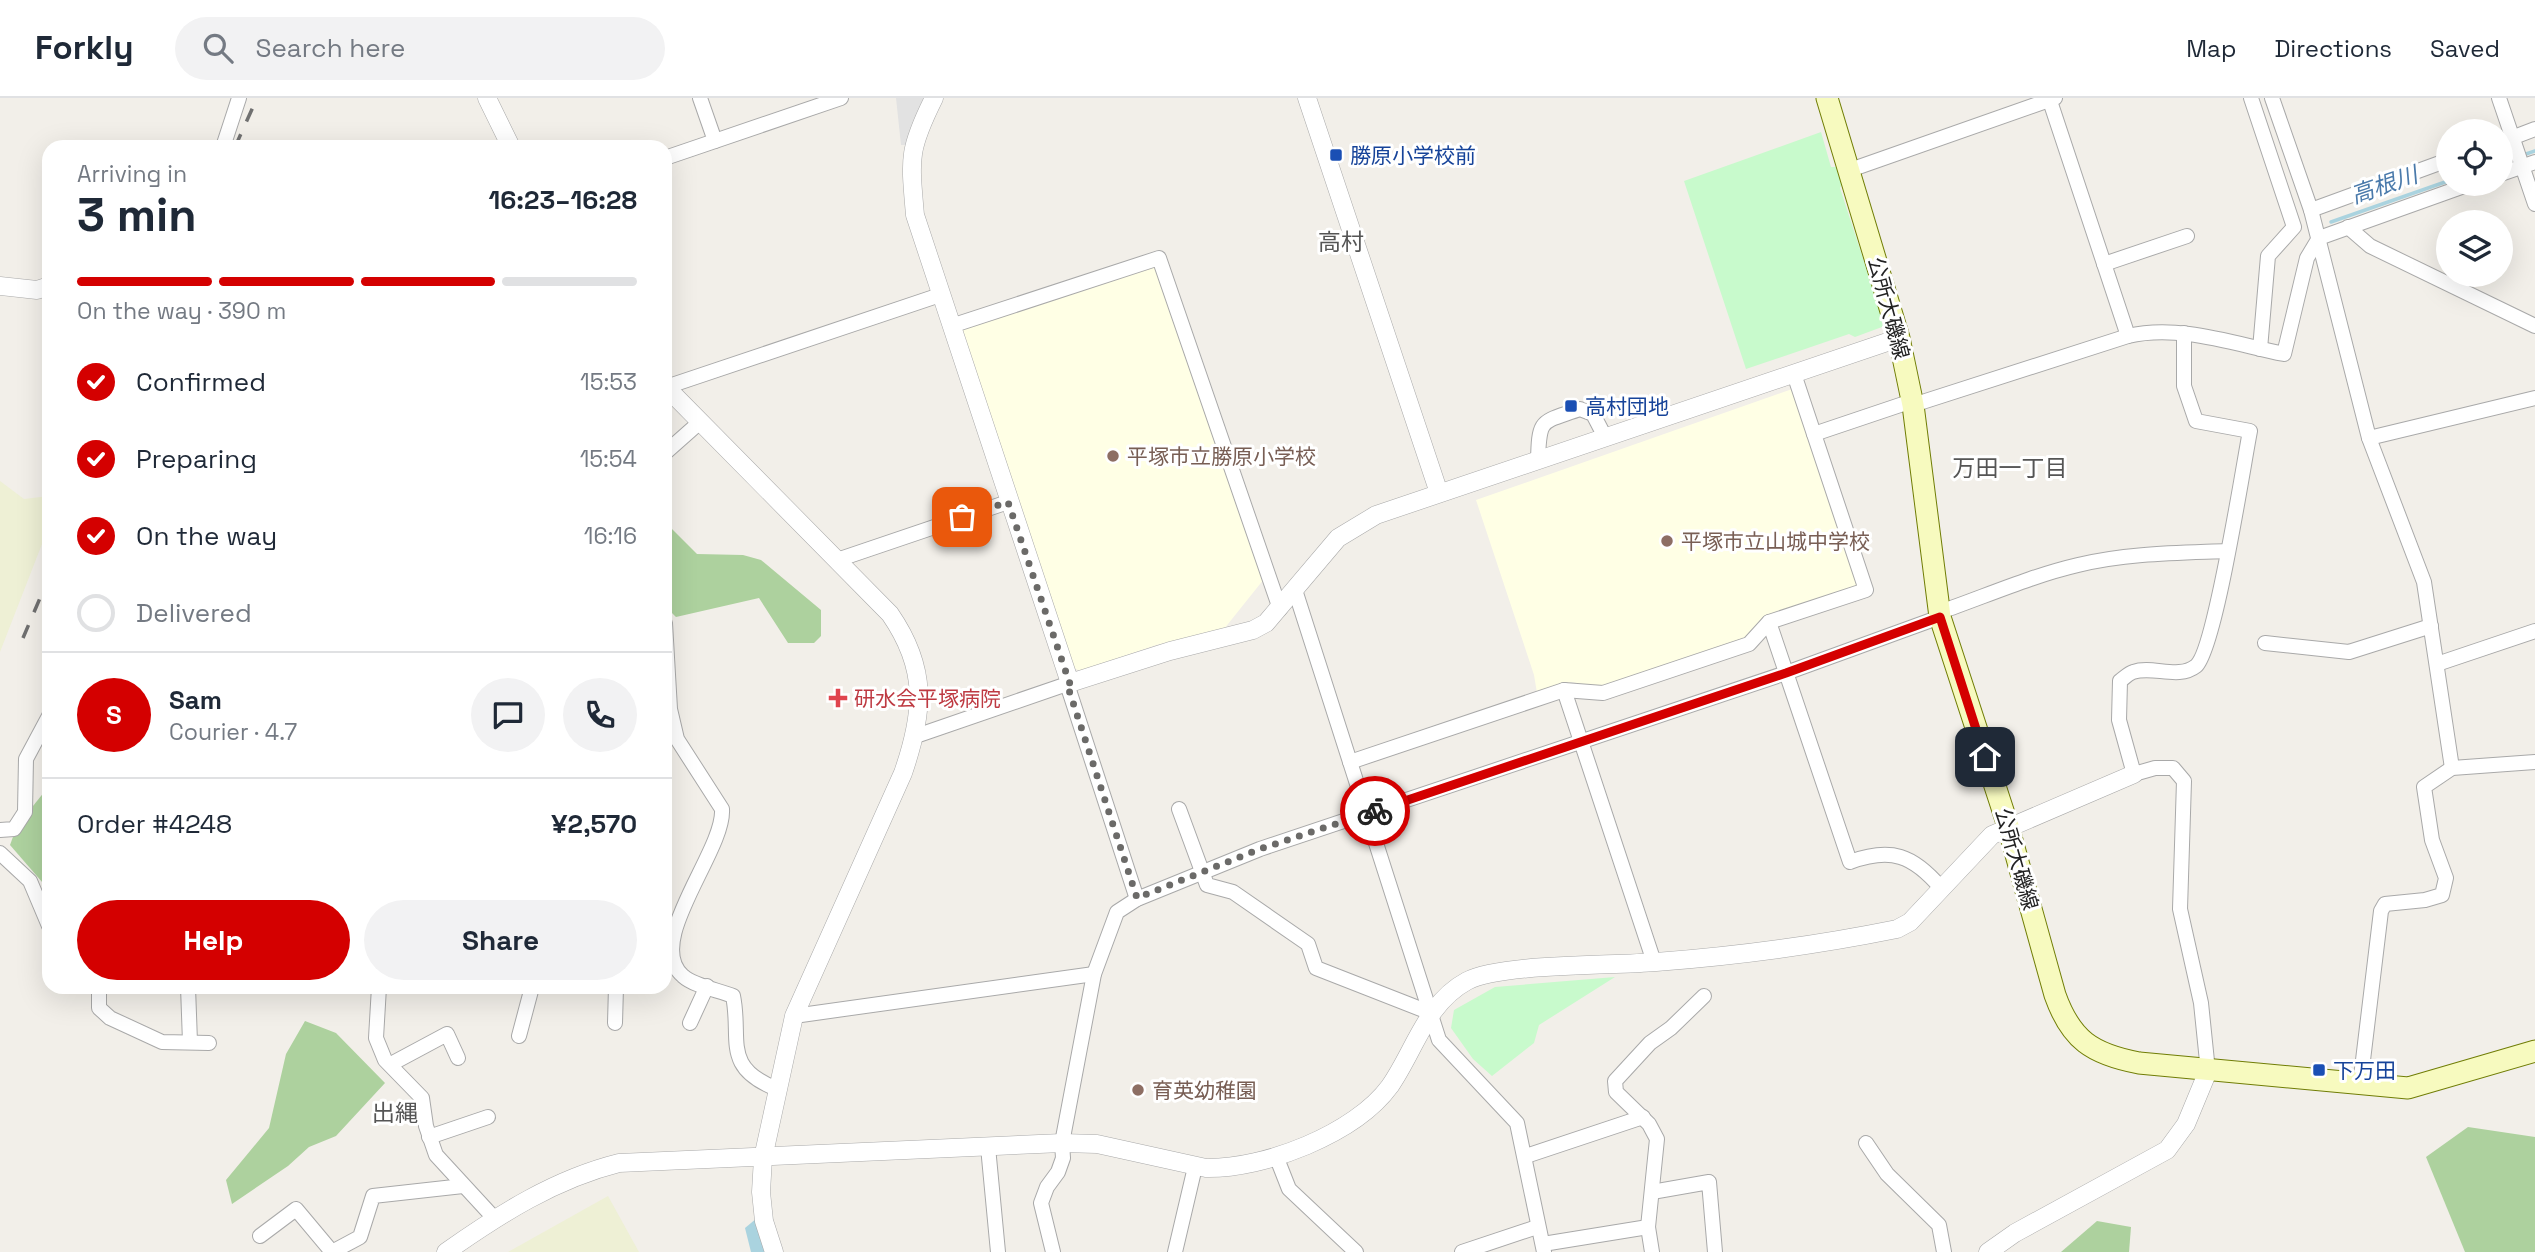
<!DOCTYPE html>
<meta charset="utf-8">
<style>
:root{--surface:#fff;--page:#f2f2f3;--text:#1f2937;--muted:#747a83;--line:#e0e1e3;--accent:#d40000}
body{margin:0;font-family:"Space Grotesk","Noto Sans JP",sans-serif;background:var(--page);color:var(--text);height:100vh;display:flex;flex-direction:column;font-size:26px;white-space:nowrap}
*{box-sizing:border-box;margin:0}
p{font-size:23px;color:var(--muted)}
.icon{flex:none;width:38px;height:38px;fill:none;stroke:currentColor;stroke-width:2;stroke-linecap:round;stroke-linejoin:round}
.map{position:relative;flex:1;overflow:hidden}
.drawer{position:absolute;left:42px;top:42px;width:630px;height:854px;display:flex;flex-direction:column;background:var(--surface);border-radius:21px;box-shadow:0 7px 28px #0002}
.drawer>*{flex:none}
.buttons{position:absolute;left:2436px;top:21px;display:grid;gap:14px}
.buttons a{display:grid;place-items:center;width:77px;height:77px;border-radius:50%;background:var(--surface);box-shadow:0 7px 28px #0002;font-size:35px}
.pin{position:absolute;display:grid;place-items:center;width:60px;height:60px;color:#fff;margin:-30px;border-radius:14px;box-shadow:0 4px 10px #0006}
.courier{position:absolute;display:grid;place-items:center;width:70px;height:70px;margin:-35px;border:5px solid #d40000;border-radius:50%;background:#fff;color:#222;box-shadow:0 2px 9px #0007}
.headline em{font-style:normal;font-weight:700}
.headline div{display:flex;flex-direction:column-reverse}
.headline{display:flex;align-items:center;justify-content:space-between;height:119px;padding:0 35px}
h1{font-size:46px;font-weight:700;line-height:52px}
.bar{display:grid;grid-template-columns:repeat(4,1fr);gap:10px 7px;align-content:center;height:84px;padding:0 35px}
.bar i{height:9px;border-radius:5px;background:var(--line)}
.bar .current{background:var(--accent)}
.bar p{grid-column:span 4}
.line{display:flex;align-items:center;gap:18px;padding:0 35px;border-top:2px solid var(--line)}
.line div{flex:1}
.round{display:grid;place-items:center;flex:none;width:74px;height:74px;border-radius:37px;background:var(--page)}
ol{padding:0 35px;list-style:none}
li{display:flex;align-items:center;gap:21px;height:77px}
li p{margin-inline-start:auto}
li .icon{padding:7px;border-radius:50%;background:var(--accent);color:#fff;stroke-width:4}
li:last-child{color:var(--muted)}
li i{width:38px;height:38px;border:4px solid var(--line);border-radius:50%}
.cta{display:flex;gap:14px;margin-top:auto;padding:14px 35px}
.cta a{flex:1;height:80px;border-radius:42px;background:var(--accent);color:#fff;font-size:28px;font-weight:700;line-height:80px;text-align:center}
.cta a+a{background:var(--page);color:var(--text)}
header{display:flex;align-items:center;gap:42px;box-sizing:border-box;height:98px;padding:0 35px;background:var(--surface);border-bottom:2px solid var(--line)}
header strong{font-size:33px}
nav{display:flex;gap:38px;margin-inline-start:auto;font-size:24px}
.search{width:490px;height:63px;background:var(--page);display:flex;align-items:center;gap:18px;box-sizing:border-box;padding:0 24px;border-radius:38px;color:var(--muted);font-size:26px}
.map>svg:first-child{display:block}
.education{fill:#ffffe5}
.farmland{fill:#eef0d5}
.forest{fill:#add19e}
.park{fill:#c8facc}
.parking{fill:#e2e2e2}
.water{fill:#aad3df}
.lines{fill:none;stroke-linecap:round;stroke-linejoin:round}
.stream{stroke:#aad3df;stroke-width:3.5}
.minor-casing{stroke:#a9a9a9;stroke-width:16}
.tertiary-casing{stroke:#a9a9a9;stroke-width:19}
.secondary-casing{stroke:#707d05;stroke-width:23}
.minor{stroke:#fff;stroke-width:14}
.tertiary{stroke:#fff;stroke-width:18}
.secondary{stroke:#f7fabf;stroke-width:21}
.rail{stroke:#707070;stroke-width:3.5;stroke-dasharray:14 14;stroke-linecap:butt}
.done{stroke:#6b6a68;stroke-width:7;stroke-dasharray:0 12.6}
.route{stroke:#d40000;stroke-width:9}
.transit-dot{fill:#1a4fb4;stroke:#fff;stroke-width:2.5}
.education-dot{fill:#8d6e63;stroke:#fff;stroke-width:2.5}
.health-dot{fill:#e0444e;stroke:#fff;stroke-width:2.5}
.labels{text-anchor:middle;dominant-baseline:central;stroke-width:6;stroke-linejoin:round;paint-order:stroke}
.transit-label{font-size:21px;fill:#164399;stroke:#fff;text-anchor:start}
.street-label{font-size:21px;fill:#222;stroke:#fff}
.education-label{font-size:21px;fill:#785e54;stroke:#fff;text-anchor:start}
.health-label{font-size:21px;fill:#be3a42;stroke:#fff;text-anchor:start}
.water-label{font-size:23px;font-style:italic;fill:#4a7aab;stroke:#fff}
.neighbourhood-label{font-size:23px;fill:#555;stroke:#fff}
</style>
<header>
<strong>Forkly</strong>
<div class="search"><svg class="icon" aria-label="search" viewBox="0 0 24 24"><circle cx="10" cy="10" r="6"/><path d="M15 15l6 6"/></svg>Search here</div>
<nav><a>Map</a><a>Directions</a><a>Saved</a></nav>
</header>
<div class="map">
<svg width="2535" height="1154" viewBox="0 0 2535 1154">
<rect width="100%" height="100%" fill="#f2efe9"/>
<g class="education">
<polygon points="1154,167 1159,169 1264,481 1224,531 1156,547 1080,573 1074,570 961,234 964,230"/>
<polygon points="1795,290 1858,484 1855,492 1747,542 1605,590 1571,584 1537,595 1534,577 1476,402"/>
</g>
<g class="farmland">
<polygon points="0,383 24,401 49,398 49,428 0,554"/>
<polygon points="608,1098 639,1154 508,1154"/>
</g>
<g class="forest">
<polygon points="665,424 697,456 743,457 761,462 821,512 821,538 814,545 788,545 759,500 676,519 665,508"/>
<polygon points="49,688 49,792 10,747 17,728"/>
<polygon points="305,923 336,935 385,985 336,1038 309,1049 288,1068 232,1106 226,1082 269,1030 286,956"/>
<polygon points="2468,1029 2535,1039 2535,1154 2465,1154 2426,1059"/>
<polygon points="2097,1123 2131,1129 2129,1154 2061,1154"/>
</g>
<g class="park">
<polygon points="1821,34 1831,69 1836,69 1842,86 1840,90 1884,225 1882,229 1855,239 1849,236 1746,271 1684,83"/>
<polygon points="1615,879 1539,927 1534,945 1492,978 1473,961 1451,930 1454,912 1495,889"/>
</g>
<polygon class="parking" points="896,0 927,0 905,47 901,47"/>
<polygon class="water" points="757,1120 767,1154 751,1154 745,1130"/>
<g class="lines">
<g class="stream">
<polyline points="2523,57 2535,53"/>
<polyline points="2501,65 2515,60"/>
<polyline points="2331,124 2448,83"/>
</g>
<defs>
<g id="minor">
<polyline points="700,0 715,43"/>
<polyline points="2251,0 2294,129 2268,158 2260,251"/>
<polyline points="2272,0 2311,112 2369,340 2424,484 2452,670"/>
<polyline points="2499,0 2535,106"/>
<polyline points="2501,44 2535,31"/>
<polyline points="223,49 239,0"/>
<polyline points="665,60 841,0"/>
<polyline points="1850,72 2055,0"/>
<polyline points="2501,76 2535,64"/>
<polyline points="2311,112 2448,62"/>
<polyline points="2348,129 2370,148 2535,228"/>
<polyline points="2104,166 2187,138"/>
<polyline points="951,228 1159,160 1280,511"/>
<path d="M 2184,235 L 2184,288 L 2196,323 L 2250,333 C 2243,369 2215,552 2196,568 C 2178,582 2153,567 2133,574 C 2129,575 2123,581 2120,583 L 2119,622 L 2134,676 L 2155,670 L 2173,670 L 2184,683 L 2180,811 L 2201,905 L 2208,973"/>
<path d="M 2128,238 C 2179,226 2234,246 2284,256 L 2307,160 L 2319,140 L 2470,86"/>
<polyline points="666,289 940,197"/>
<polyline points="1913,307 2128,238 2049,0"/>
<polyline points="1814,336 1912,303"/>
<polyline points="2369,340 2535,300"/>
<polyline points="665,355 700,324"/>
<path d="M 1538,363 C 1539,319 1541,325 1580,311 L 1593,316 L 1605,339"/>
<polyline points="837,462 1008,404"/>
<polyline points="1295,492 1439,942 1517,1025 1544,1154"/>
<path d="M 1940,514 C 1986,498 2031,478 2078,467 C 2127,455 2179,455 2228,453"/>
<path d="M 1769,524 L 1850,764 C 1891,749 1913,757 1941,790"/>
<path d="M 665,525 L 670,611 L 677,641 L 722,711 C 725,753 643,844 683,878 C 694,888 718,892 733,898 C 742,941 721,969 777,991"/>
<polyline points="2265,545 2349,554 2431,528"/>
<polyline points="2437,566 2535,533"/>
<polyline points="1067,586 1137,801"/>
<polyline points="1564,592 1654,864"/>
<polyline points="916,638 1070,585"/>
<polyline points="1350,664 1564,592 1603,595 1749,546 1769,524 1866,492 1794,276"/>
<polyline points="1179,711 1207,787 1233,794 1308,846 1316,870 1431,915"/>
<polyline points="0,732 14,731 25,714 26,661 49,618"/>
<polyline points="0,755 30,783 49,828"/>
<polyline points="99,889 99,910 110,920 162,944 209,945"/>
<polyline points="188,889 190,944"/>
<polyline points="379,889 376,940 385,962 422,1000 426,1028 436,1057 494,1120"/>
<polyline points="794,918 1094,876"/>
<polyline points="615,925 616,889"/>
<polyline points="690,925 707,888"/>
<polyline points="519,938 532,889"/>
<polyline points="391,966 447,936 458,960"/>
<polyline points="2360,987 2381,813 2385,806 2425,802 2442,797 2446,780 2432,742 2424,689 2452,670 2535,664"/>
<polyline points="429,1039 488,1019"/>
<polyline points="1866,1045 1887,1076 1939,1127 1944,1154"/>
<polyline points="988,1049 998,1154"/>
<polyline points="1276,1058 1289,1091 1356,1154"/>
<polyline points="1526,1058 1643,1019"/>
<polyline points="1652,1094 1709,1084 1715,1154"/>
<polyline points="260,1138 296,1111 332,1154"/>
<polyline points="1543,1146 1648,1129"/>
<polyline points="332,1154 360,1139 373,1098 463,1088"/>
<polyline points="1053,1154 1041,1105 1047,1089 1058,1074 1063,1060 1062,1045 1094,876 1117,814 1137,801 1260,751 1786,575 1940,519"/>
<polyline points="1175,1154 1195,1069"/>
<polyline points="1462,1154 1537,1129"/>
<polyline points="1652,1154 1648,1129 1657,1041 1649,1026 1616,994 1615,983 1650,945 1671,930 1704,898"/>
</g>
<g id="tertiary">
<polyline points="487,0 511,49"/>
<path d="M 934,0 C 908,52 910,60 915,117 L 1070,585 L 1170,553 L 1253,532 L 1266,525 L 1338,440 L 1376,417 L 1899,240"/>
<polyline points="1307,0 1439,395"/>
<polyline points="0,188 37,192 49,188"/>
<path d="M 665,288 L 890,516 C 928,571 924,614 903,675 L 794,918 L 763,1060 L 761,1094 L 764,1123 L 774,1154"/>
<path d="M 446,1154 C 500,1116 555,1081 619,1065 L 1062,1045 L 1097,1046 L 1206,1070 C 1264,1071 1355,1036 1390,988 C 1415,952 1426,905 1467,883 C 1501,865 1612,868 1656,864 C 1736,858 1818,847 1897,831 L 1910,824 L 1992,737 L 2134,676"/>
<polyline points="1988,1154 2015,1135 2167,1052 2186,1026 2208,973"/>
</g>
<path id="secondary" d="M 1827,0 L 1899,240 L 1913,307 L 1940,519 L 2008,728 L 2055,897 C 2071,942 2092,956 2139,965 L 2408,990 L 2535,953"/>
</defs>
<use href="#minor" class="minor-casing"/>
<use href="#tertiary" class="tertiary-casing"/>
<use href="#secondary" class="secondary-casing"/>
<use href="#minor" class="minor"/>
<use href="#tertiary" class="tertiary"/>
<use href="#secondary" class="secondary"/>
<g class="rail">
<polyline points="235,49 257,0"/>
<polyline points="23,540 49,479"/>
</g>
</g>
<g class="lines">
<polyline class="done" points="962,419 1008,404 1070,586 1067,586 1137,800 1260,751 1375,713"/>
<polyline class="route" points="1375,713 1786,575 1940,519 1985,659"/>
</g>
<g class="transit-dot">
<rect x="1329" y="50" width="14" height="14" rx="3.5"/>
<rect x="1564" y="301" width="14" height="14" rx="3.5"/>
<rect x="2312" y="965" width="14" height="14" rx="3.5"/>
</g>
<g class="education-dot">
<circle cx="1113" cy="358" r="7"/>
<circle cx="1667" cy="443" r="7"/>
<circle cx="1138" cy="992" r="7"/>
</g>
<path class="health-dot" d="M834.5 589.5h7v7h7v7h-7v7h-7v-7h-7v-7h7z"/>
<g class="labels">
<g class="transit-label">
<text x="1350" y="57">勝原小学校前</text>
<text x="1585" y="308">高村団地</text>
<text x="2333" y="972">下万田</text>
</g>
<g class="street-label">
<text transform="translate(1889 210) rotate(75)">公所大磯線</text>
<text transform="translate(2017 761) rotate(74)">公所大磯線</text>
</g>
<g class="education-label">
<text x="1127" y="358">平塚市立勝原小学校</text>
<text x="1681" y="443">平塚市立山城中学校</text>
<text x="1152" y="992">育英幼稚園</text>
</g>
<g class="health-label">
<text x="854" y="600">研水会平塚病院</text>
</g>
<g class="water-label">
<text transform="translate(2384 87) rotate(-19)">高根川</text>
</g>
<g class="neighbourhood-label">
<text x="1341" y="144">高村</text>
<text x="2010" y="370">万田一丁目</text>
<text x="395" y="1015">出縄</text>
</g>
</g>
</svg>
<div class="buttons">
<a><svg class="icon" aria-label="locate" viewBox="0 0 24 24"><circle cx="12" cy="12" r="6"/><path d="M12 2v4M12 18v4M2 12h4M18 12h4"/></svg></a>
<a><svg class="icon" aria-label="layers" viewBox="0 0 24 24"><path d="M12 4l9 5-9 5-9-5zM3 14l9 5 9-5"/></svg></a>
</div>
<div class="pin" style="left:962px;top:419px;background:#ea580c"><svg class="icon" aria-label="bag" viewBox="0 0 24 24"><path d="M5 8h14l-1 12H6zM9 8a3 3 0 0 1 6 0"/></svg></div>
<div class="pin" style="left:1985px;top:659px;background:#1f2937"><svg class="icon" aria-label="home" viewBox="0 0 24 24"><path d="M3 11l9-7 9 7M6 9v11h12V9"/></svg></div>
<div class="courier" style="left:1375px;top:713px"><svg class="icon" aria-label="bike" viewBox="0 0 24 24"><circle cx="6" cy="16" r="4"/><circle cx="18" cy="16" r="4"/><path d="M6 16l4-8h5l3 8M10 8l3 8H6M13 5h3"/></svg></div>
<section class="drawer">
<div class="headline"><div><h1>3 min</h1><p>Arriving in</p></div><em>16:23–16:28</em></div>
<div class="bar"><i class="current"></i><i class="current"></i><i class="current"></i><i></i><p>On the way · 390 m</p></div>
<ol>
<li><svg class="icon" aria-label="check" viewBox="0 0 24 24"><path d="M5 12l5 5 9-10"/></svg>Confirmed<p>15:53</p></li>
<li><svg class="icon" aria-label="check" viewBox="0 0 24 24"><path d="M5 12l5 5 9-10"/></svg>Preparing<p>15:54</p></li>
<li><svg class="icon" aria-label="check" viewBox="0 0 24 24"><path d="M5 12l5 5 9-10"/></svg>On the way<p>16:16</p></li>
<li><i></i>Delivered</li>
</ol>
<div class="line" style="height:126px"><b class="round" style="background:var(--accent);color:#fff">S</b><div><b>Sam</b><p>Courier · 4.7</p></div><a class="round"><svg class="icon" aria-label="chat" viewBox="0 0 24 24"><path d="M4 5h16v11H9l-5 4z"/></svg></a><a class="round"><svg class="icon" aria-label="phone" viewBox="0 0 24 24"><path d="M5 4h4l2 5-3 2q2 4 5 5l2-3 5 2v4C11 20 4 13 5 4z"/></svg></a></div>
<div class="line" style="height:91px"><div>Order #4248</div><b>¥2,570</b></div>
<div class="cta"><a>Help</a><a>Share</a></div>
</section>
</div>
